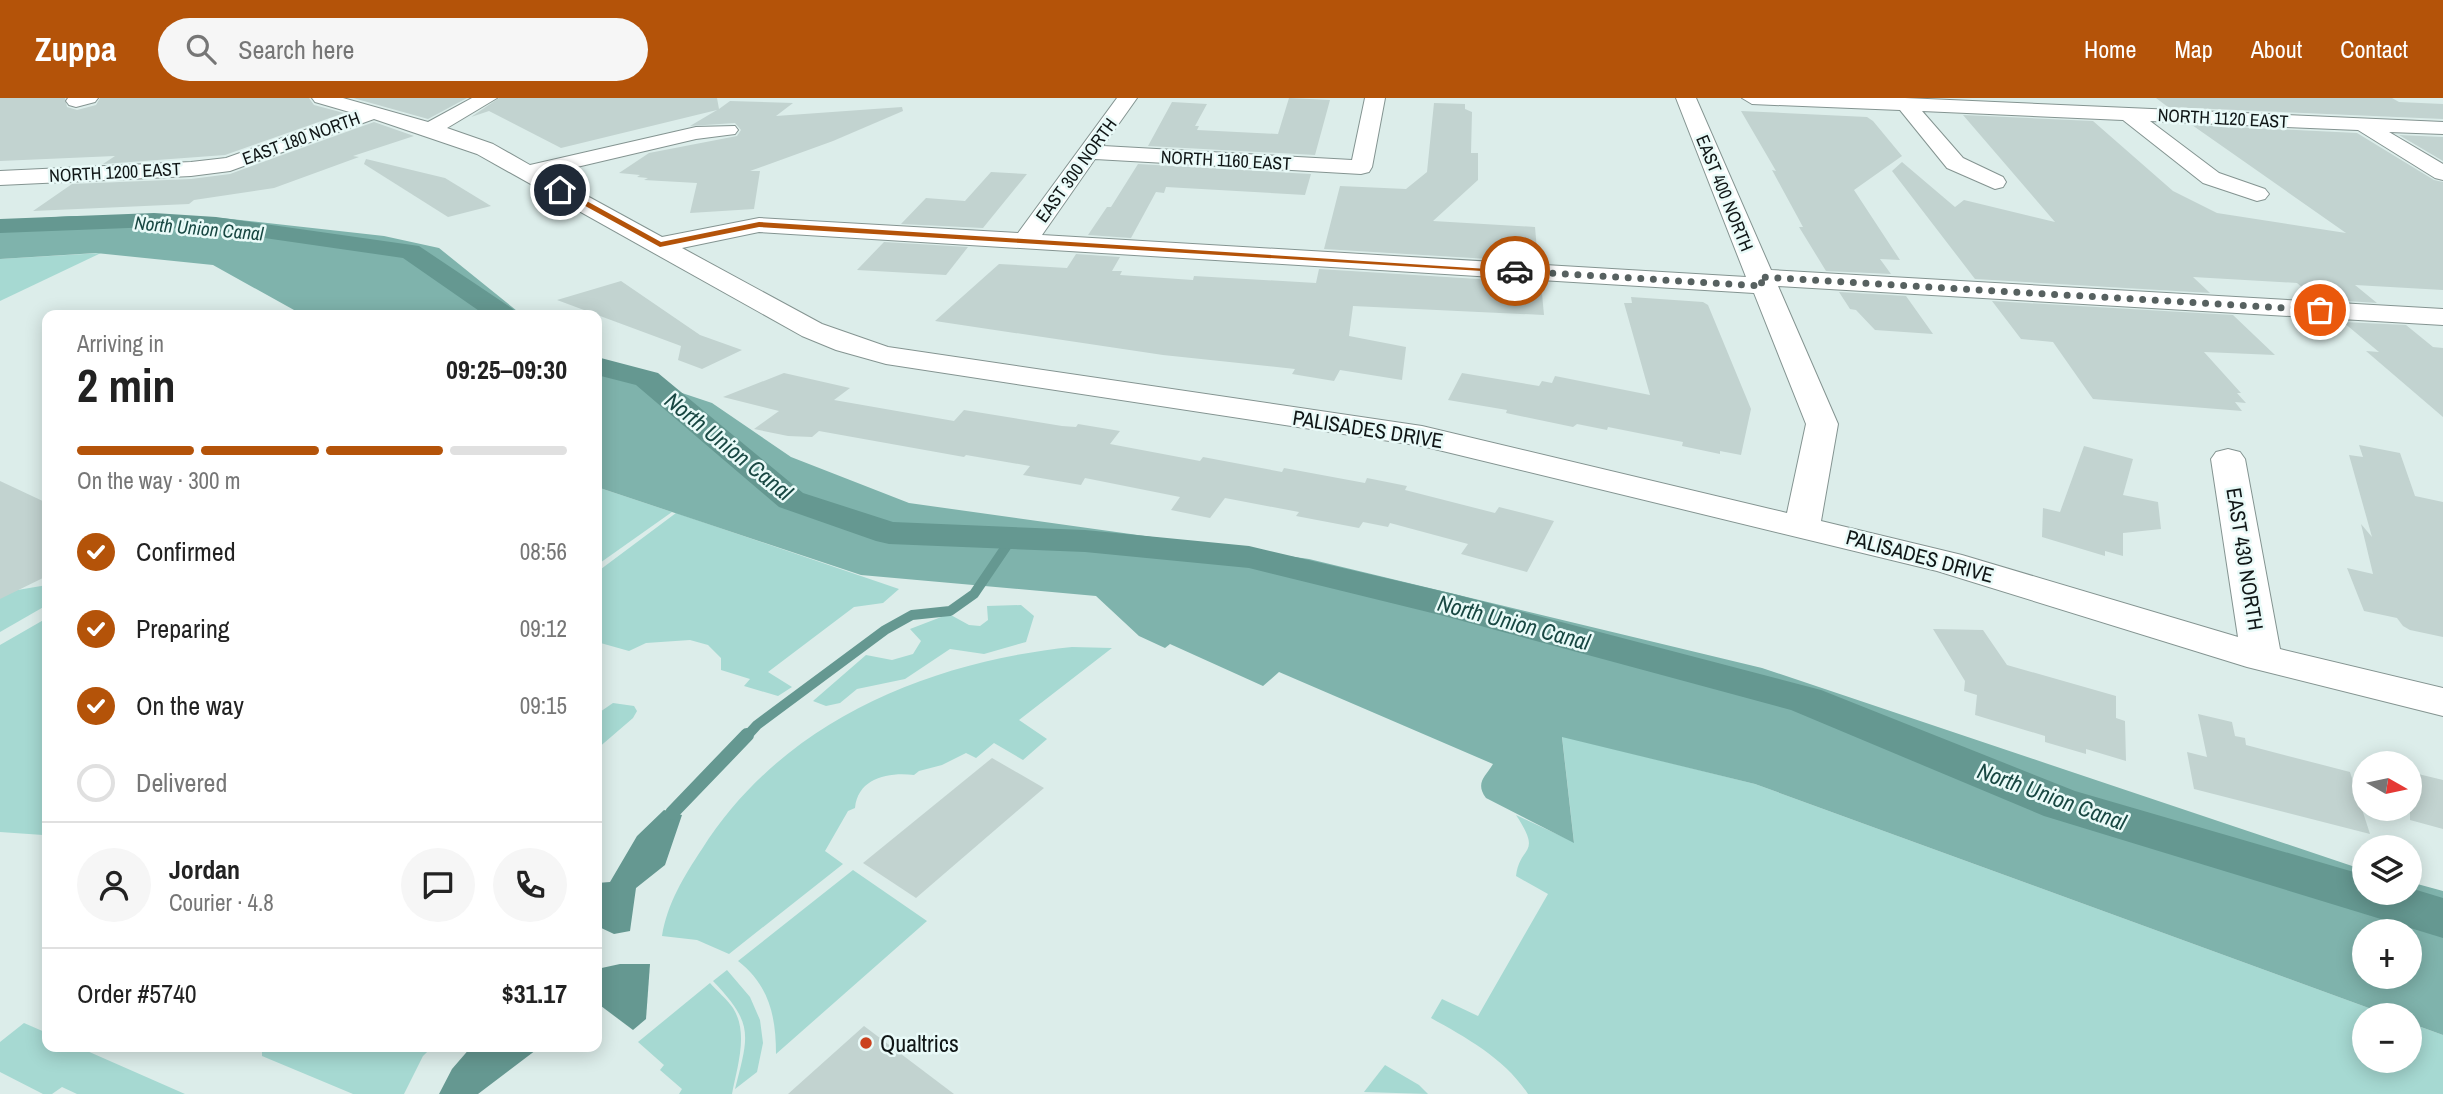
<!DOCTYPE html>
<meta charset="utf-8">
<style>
:root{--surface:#fff;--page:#f6f6f6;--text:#222;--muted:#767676;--line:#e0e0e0;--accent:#b45309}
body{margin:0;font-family:"Archivo Narrow",sans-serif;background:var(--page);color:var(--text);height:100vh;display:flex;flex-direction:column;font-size:26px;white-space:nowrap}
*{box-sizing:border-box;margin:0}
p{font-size:23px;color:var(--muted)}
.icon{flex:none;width:38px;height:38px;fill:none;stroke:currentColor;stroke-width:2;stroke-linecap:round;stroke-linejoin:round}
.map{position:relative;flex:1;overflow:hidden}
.side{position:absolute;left:42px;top:212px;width:560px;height:742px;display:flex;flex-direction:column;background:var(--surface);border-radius:14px;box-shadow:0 4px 18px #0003}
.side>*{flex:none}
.needle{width:46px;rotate:99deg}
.controls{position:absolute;left:2352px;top:653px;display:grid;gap:14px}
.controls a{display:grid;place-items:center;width:70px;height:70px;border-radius:50%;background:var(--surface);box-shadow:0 4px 18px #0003;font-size:35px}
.pin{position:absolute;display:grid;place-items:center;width:60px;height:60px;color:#fff;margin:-30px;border:4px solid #fff;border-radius:50%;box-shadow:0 2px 7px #0007}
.courier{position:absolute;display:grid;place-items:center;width:70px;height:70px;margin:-35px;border:5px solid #b45309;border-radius:50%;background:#fff;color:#222;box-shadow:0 2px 9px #0007}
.overview em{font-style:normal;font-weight:700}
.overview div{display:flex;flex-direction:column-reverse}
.overview{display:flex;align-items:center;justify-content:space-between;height:119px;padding:0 35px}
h1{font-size:46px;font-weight:700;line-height:52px}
.bar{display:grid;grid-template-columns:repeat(4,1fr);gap:10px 7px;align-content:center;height:84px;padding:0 35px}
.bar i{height:9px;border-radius:5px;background:var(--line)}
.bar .active{background:var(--accent)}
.bar p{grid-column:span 4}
.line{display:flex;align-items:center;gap:18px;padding:0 35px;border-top:2px solid var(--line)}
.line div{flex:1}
.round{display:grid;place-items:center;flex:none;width:74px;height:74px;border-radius:37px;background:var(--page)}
ol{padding:0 35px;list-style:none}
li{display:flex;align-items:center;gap:21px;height:77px}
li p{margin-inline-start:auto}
li .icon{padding:7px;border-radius:50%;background:var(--accent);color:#fff;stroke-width:4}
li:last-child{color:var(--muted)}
li i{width:38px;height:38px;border:4px solid var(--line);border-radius:50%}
header{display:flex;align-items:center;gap:42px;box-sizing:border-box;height:98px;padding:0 35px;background:var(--accent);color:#fff}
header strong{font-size:33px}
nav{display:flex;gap:38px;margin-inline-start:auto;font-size:24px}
.search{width:490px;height:63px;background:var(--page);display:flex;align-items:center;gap:18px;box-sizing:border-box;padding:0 24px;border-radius:38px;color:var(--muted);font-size:26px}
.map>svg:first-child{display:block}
.green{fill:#a6d9d2}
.forest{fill:#7fb3ac;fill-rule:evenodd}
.water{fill:#659891}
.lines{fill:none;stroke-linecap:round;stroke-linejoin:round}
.stream-far1{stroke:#659891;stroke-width:10}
.stream{stroke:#659891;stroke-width:14}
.canal{fill:#659891;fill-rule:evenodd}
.building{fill:#c2d3d0}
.minor-casing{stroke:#849491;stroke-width:2}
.minor{fill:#fff;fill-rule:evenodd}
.route{fill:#b45309}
.done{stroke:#576160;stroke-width:7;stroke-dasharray:0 12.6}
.poi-dot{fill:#cb421e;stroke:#e9faf8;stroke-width:2.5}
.labels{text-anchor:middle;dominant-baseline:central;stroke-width:5;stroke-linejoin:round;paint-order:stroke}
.far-street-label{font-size:18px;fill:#101616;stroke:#e9faf8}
.far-water-label{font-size:19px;font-style:italic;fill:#184742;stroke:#e9faf8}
.street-label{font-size:21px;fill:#101616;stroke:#e9faf8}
.water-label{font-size:23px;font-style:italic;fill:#184742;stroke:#e9faf8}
.near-poi-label{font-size:24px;fill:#101616;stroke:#e9faf8;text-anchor:start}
</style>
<header>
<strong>Zuppa</strong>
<div class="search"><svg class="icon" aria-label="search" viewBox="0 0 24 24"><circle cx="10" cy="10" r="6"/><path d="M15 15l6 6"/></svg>Search here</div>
<nav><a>Home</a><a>Map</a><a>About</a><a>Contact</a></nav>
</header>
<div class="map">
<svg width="2443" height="996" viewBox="0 0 2443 996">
<rect width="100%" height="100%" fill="#dcedea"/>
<g class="green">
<polygon points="101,155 0,203 0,161"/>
<polygon points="597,389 672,414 597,467"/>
<polygon points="676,415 899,491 883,505 854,509 768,574 792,589 778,598 744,588 750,581 721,572 721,560 708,547 690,542 646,545 629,553 597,544 597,474"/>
<polygon points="47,487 47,507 0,534 0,495"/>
<polygon points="1021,507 1034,518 1026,544 984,556 950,551 905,581 857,591 840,605 826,608 813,603 866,557 892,562 913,556 921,543 910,531 949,516 969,527 980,528 988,522 987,508"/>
<polygon points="47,520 47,740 43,737 0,734 0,547"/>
<path d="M 1072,549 L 1112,550 L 1019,622 L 1047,641 L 1023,662 L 994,645 L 976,660 L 966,655 L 942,667 L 919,673 L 914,677 C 888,674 858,680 855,710 L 848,713 L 825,753 L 843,766 L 729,856 L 697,842 L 662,838 C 667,806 684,778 702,751 C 782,624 927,564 1072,549 Z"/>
<polygon points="613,605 634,608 637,613 633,620 597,651 597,616"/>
<path d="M 1562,638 L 1755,686 L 2388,917 L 2364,917 L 2364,962 L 2410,962 L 2410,925 L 2443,937 L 2443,996 L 1528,996 C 1505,961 1467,940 1431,920 L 1442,901 L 1478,918 L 1548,796 L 1516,778 C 1520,746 1543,758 1516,717 L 1574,744 Z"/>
<path d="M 853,772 L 927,823 L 776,956 C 776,918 769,887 738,863 Z"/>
<path d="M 727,872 L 750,899 L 760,922 L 763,945 L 757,974 L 735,991 C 749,936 754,926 713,883 Z"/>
<path d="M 710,885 C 717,893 727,901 733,910 C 749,935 737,969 732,996 L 679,996 L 682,991 L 660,972 L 664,967 L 638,944 Z"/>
<polygon points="24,925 47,935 47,948 78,949 185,996 77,996 62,989 52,996 43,996 0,974 0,944"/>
<polygon points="262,949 432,949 423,958 404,996 353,996 262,958"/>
<polygon points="1385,967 1419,987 1428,996 1364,994"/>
</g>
<g class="forest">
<polygon points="70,118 222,120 384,138 439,150 522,217 303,217 213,167 96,155 0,161 0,123"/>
<path d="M 597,259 L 637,280 L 712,305 L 791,359 L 909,405 L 1309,461 L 1762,570 L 2364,772 L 2364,794 L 2410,794 L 2410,784 L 2443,793 L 2443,937 L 2410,925 L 2410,917 L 2388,917 L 1755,686 L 1562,639 L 1574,745 L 1486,700 C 1475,685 1485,679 1493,666 L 1279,574 L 1263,588 L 1170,546 L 1165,550 L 1139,538 L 1096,498 L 861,477 L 597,389 ZM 2364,833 L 2410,833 L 2410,878 L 2364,878 Z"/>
</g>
<g class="water">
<polygon points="664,712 682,717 665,767 636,790 630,833 614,836 597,828 597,785 610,784 637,738"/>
<polygon points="620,866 650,866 646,921 633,932 597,905 597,871"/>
<polygon points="471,949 471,948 540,949 478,996 439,996 452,971"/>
</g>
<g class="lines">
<polyline class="stream-far1" points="746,639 757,627 885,532 912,517 950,513 974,496 1012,440"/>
<polyline class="stream" points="672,715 747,637"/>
<g class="canal">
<polygon points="154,115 216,119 419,148 513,211 517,217 485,217 403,160 216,133 154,129 0,135 0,121"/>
<polygon points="597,259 658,275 803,395 893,424 1085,432 1249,448 1454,496 1821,592 2075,693 2364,777 2364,794 2410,794 2410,790 2443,800 2443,840 2044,718 1791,612 1444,518 1249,470 1085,454 889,446 876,443 779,409 636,287 597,277"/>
</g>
</g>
<g class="building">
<polygon points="0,0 65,0 67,9 77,12 96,7 100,0 309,0 314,7 344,15 225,57 103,66 115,58 0,63"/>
<polygon points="353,0 467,0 428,21"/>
<polygon points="499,0 717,0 719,11 730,3 793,5 776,18 902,9 903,13 833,43 750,73 760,73 754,111 690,115 697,85 644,82 648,80 637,79 640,77 619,75 649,55 737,38 741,32 735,25 690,28 717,12 561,50 489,13 471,19"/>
<polygon points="1289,0 1330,2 1315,57 1148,48 1172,4 1207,6 1195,28 1199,28 1197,32 1278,36"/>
<polygon points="2156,0 2392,0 2399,4 2443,6 2443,21 2168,9"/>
<polygon points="1434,5 1465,6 1465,11 1472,14 1471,55 1478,55 1478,82 1433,123 1535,129 1538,164 1324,151 1340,88 1406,91 1427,74"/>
<polygon points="1741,13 1867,19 1873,23 1902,58 1854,92 1900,162 1880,161 1891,176 1826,173 1799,129 1803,129 1772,72 1776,73"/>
<polygon points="1963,17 2093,23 2173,93 2217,115 2346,135 2192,27 2357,35 2434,82 2443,84 2443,192 2355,187 2377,205 2316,201 2297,185 2193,179 2210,195 1975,181 1892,73 1902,64 1955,109 1964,102 2055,124"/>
<polygon points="374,24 414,38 353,58 359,59 274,90 194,102 189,106 33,113 72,86 191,81 230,76"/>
<polygon points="2399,37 2443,39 2443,63"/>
<polygon points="366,61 445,80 491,108 448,119 364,66"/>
<polygon points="1138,66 1311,76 1305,97 1166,89 1164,95 1156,94 1131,140 1088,137 1107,109 1111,109"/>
<polygon points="991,74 1027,76 983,130 901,126 926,100 965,103"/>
<polygon points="884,144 968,149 946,177 857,172"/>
<polygon points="1076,156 1120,159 1112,173 1122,173 1120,177 1193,182 1194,178 1316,185 1319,171 1541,185 1544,217 1353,208 1349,238 1406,249 1402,282 1340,272 1334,283 1292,276 1295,271 1163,257 935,223 999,166 1067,170"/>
<polygon points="621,183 700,237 742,252 702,271 678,262 681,248 557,202"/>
<polygon points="1839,194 1906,198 1933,236 1875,232 1856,212 1850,211"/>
<polygon points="1631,199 1703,204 1708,207 1751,311 1741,357 1720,353 1720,356 1682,348 1683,344 1608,329 1607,332 1577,326 1573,329 1506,315 1507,312 1448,302 1462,275 1539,288 1542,283 1552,285 1555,278 1650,297 1624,205 1632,205"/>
<polygon points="1992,203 2233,217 2275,257 2204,254 2241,295 2237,295 2246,305 2235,304 2242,313 2093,301 2053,244 2021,241"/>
<polygon points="2343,224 2406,227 2433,249 2443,250 2443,319 2366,253 2379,254"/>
<polygon points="784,275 850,290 834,302 954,323 964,312 1062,328 1076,329 1078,326 1120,333 1110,346 1200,363 1203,359 1282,374 1284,370 1365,385 1367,380 1407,388 1405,392 1495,415 1499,409 1554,423 1527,474 1461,456 1468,446 1390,425 1388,429 1363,424 1359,430 1296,418 1299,414 1225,400 1210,420 1171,412 1180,399 1085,380 1081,387 1023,377 1030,368 966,357 964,359 819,333 812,339 788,338 754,331 779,313 723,299"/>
<polygon points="2359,347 2400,355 2415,398 2443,404 2443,539 2410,532 2403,528 2397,520 2364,513 2347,470 2373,476 2361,426 2372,439 2349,357 2363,359"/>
<polygon points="2084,348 2133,361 2123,397 2158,404 2161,431 2123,435 2123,458 2105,453 2105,458 2042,439 2043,410 2060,414"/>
<polygon points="0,383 47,405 47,478 0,501"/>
<polygon points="1933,531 1983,532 2007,567 2116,598 2116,620 2125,623 2126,663 2086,651 2086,656 2045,644 2045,638 1975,617 1977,597 1964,593 1965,583"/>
<polygon points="2198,616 2232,624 2235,638 2245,640 2246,647 2350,674 2370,736 2194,691 2187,654 2207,659"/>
<polygon points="992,660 1044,690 916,800 863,765"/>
<polygon points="2410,674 2443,682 2443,731 2410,722"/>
<polygon points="864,928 954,996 788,996"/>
</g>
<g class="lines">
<defs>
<g id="minor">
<polygon points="68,0 98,0 95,4 76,9 69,7 66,3"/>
<path d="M 312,0 L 343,0 L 428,24 L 472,0 L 497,0 L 447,30 L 493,46 L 530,67 L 696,29 L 735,28 L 738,32 L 735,36 L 696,41 L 547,76 L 662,139 L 759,120 L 1018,135 L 1117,0 L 1137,0 L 1103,48 L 1352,62 L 1365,0 L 1385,0 L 1372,69 L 1369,74 L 1361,76 L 1095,61 L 1042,137 L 1746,179 L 1676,0 L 1696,0 L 1771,172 L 2443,211 L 2443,227 L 1778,188 L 1838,326 L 1821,423 L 1962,457 L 2238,539 L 2211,361 L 2216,354 L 2228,351 L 2240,354 L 2245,361 L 2280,551 L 2443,590 L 2443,618 L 2247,569 L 1937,473 L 1422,348 L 886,266 L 836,252 L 802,238 L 477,56 L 374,21 L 230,73 L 191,78 L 0,87 L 0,73 L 191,64 L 226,60 L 353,15 L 315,4 ZM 759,134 L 1754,195 L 1806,326 L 1787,415 L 1422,328 L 888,249 L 822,226 L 682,150 Z"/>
<polygon points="1742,0 1905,0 2443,24 2443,36 2389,34 2443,66 2443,82 2435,80 2358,32 2150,23 2219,75 2265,91 2269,96 2265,101 2257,103 2203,85 2123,22 1922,13 1963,60 2003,79 2006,84 2003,89 1995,91 1947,70 1900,12 1752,6"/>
</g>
</defs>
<use href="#minor" class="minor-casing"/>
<use href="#minor" class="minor"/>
</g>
<polygon class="route" points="558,90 563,90 661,144 759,124 1519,173 1515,175 759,129 660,149 558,93"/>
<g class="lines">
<polyline class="done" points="1515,173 1763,188 1759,179 2320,212"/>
</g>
<circle class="poi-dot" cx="866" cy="945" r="7"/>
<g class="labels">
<g class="far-street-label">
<text transform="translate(2223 20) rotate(3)">NORTH 1120 EAST</text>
<text transform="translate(301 40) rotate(-20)">EAST 180 NORTH</text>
<text transform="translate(1226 62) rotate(3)">NORTH 1160 EAST</text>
<text transform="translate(1076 72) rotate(-54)">EAST 300 NORTH</text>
<text transform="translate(115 74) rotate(-3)">NORTH 1200 EAST</text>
<text transform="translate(1725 95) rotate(68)">EAST 400 NORTH</text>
</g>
<g class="far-water-label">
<text transform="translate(199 130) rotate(5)">North Union Canal</text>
</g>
<g class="street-label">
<text transform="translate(1368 331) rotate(9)">PALISADES DRIVE</text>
<text transform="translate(1920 458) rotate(15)">PALISADES DRIVE</text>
<text transform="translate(2245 461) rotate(81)">EAST 430 NORTH</text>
</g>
<g class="water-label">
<text transform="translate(729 348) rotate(39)">North Union Canal</text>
<text transform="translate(1514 524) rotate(15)">North Union Canal</text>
<text transform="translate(2052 698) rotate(20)">North Union Canal</text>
</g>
<g class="near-poi-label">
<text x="880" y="945">Qualtrics</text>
</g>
</g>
</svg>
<div class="controls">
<a><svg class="needle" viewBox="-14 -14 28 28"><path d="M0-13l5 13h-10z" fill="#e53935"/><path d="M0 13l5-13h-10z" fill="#767676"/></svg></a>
<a><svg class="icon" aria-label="layers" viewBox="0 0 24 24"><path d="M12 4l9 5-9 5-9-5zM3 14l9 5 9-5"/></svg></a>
<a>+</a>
<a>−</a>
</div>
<div class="pin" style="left:2320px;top:212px;background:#ea580c"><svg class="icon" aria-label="bag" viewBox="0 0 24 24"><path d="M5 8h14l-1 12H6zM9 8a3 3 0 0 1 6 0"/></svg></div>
<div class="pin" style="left:560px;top:92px;background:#1f2937"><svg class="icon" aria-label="home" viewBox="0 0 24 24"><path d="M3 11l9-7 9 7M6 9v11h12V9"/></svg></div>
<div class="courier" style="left:1515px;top:173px"><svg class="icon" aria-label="car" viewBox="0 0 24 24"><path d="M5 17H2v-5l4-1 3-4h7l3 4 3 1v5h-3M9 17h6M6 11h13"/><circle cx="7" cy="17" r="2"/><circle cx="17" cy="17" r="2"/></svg></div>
<section class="side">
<div class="overview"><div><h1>2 min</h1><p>Arriving in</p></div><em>09:25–09:30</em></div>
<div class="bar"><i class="active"></i><i class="active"></i><i class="active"></i><i></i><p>On the way · 300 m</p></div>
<ol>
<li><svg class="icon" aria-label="check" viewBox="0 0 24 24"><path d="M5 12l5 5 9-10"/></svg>Confirmed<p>08:56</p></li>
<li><svg class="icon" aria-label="check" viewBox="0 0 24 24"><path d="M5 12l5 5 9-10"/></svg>Preparing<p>09:12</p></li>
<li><svg class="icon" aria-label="check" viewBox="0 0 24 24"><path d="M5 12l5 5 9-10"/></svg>On the way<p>09:15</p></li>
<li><i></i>Delivered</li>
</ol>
<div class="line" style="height:126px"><a class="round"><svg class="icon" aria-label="person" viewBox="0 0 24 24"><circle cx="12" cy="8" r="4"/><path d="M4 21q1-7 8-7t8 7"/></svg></a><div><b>Jordan</b><p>Courier · 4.8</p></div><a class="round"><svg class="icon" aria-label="chat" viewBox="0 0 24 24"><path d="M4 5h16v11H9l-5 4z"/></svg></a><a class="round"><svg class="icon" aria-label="phone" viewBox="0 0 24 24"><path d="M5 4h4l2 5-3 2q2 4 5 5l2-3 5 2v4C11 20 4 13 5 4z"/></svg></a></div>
<div class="line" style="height:91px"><div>Order #5740</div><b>$31.17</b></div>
</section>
</div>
